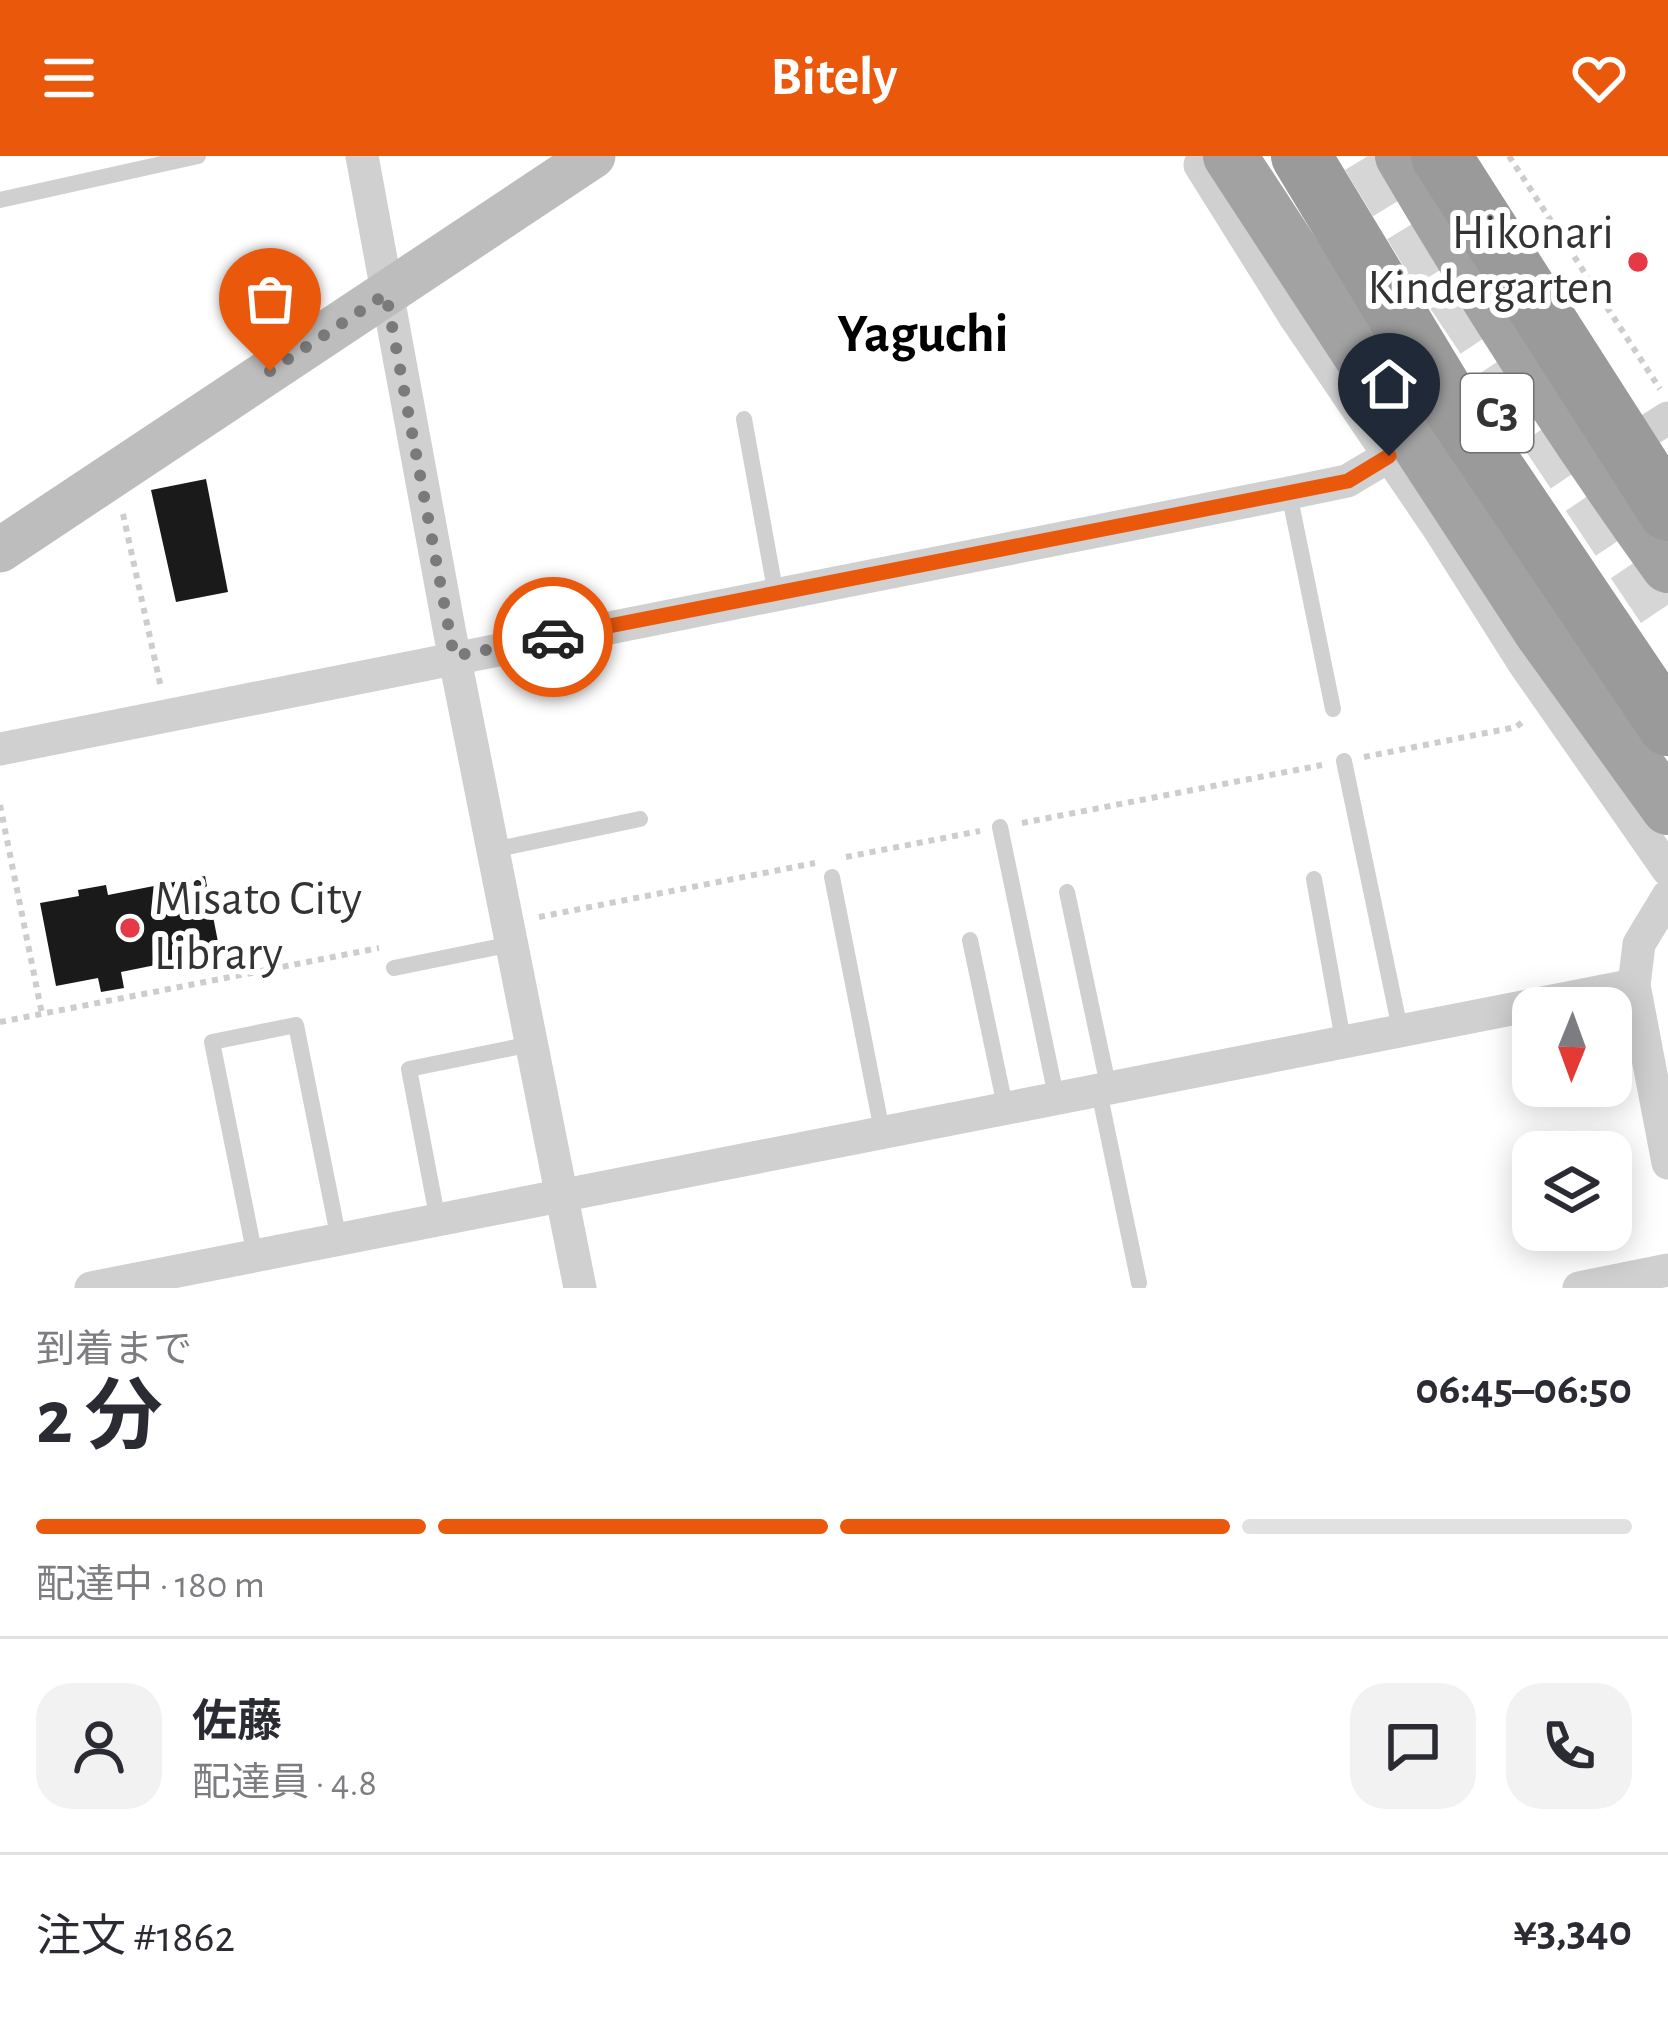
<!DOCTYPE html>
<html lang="ja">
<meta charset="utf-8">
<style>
:root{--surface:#fff;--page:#f2f2f3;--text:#2b2b33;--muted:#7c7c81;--line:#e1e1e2;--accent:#ea580c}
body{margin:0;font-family:"Alegreya Sans","Noto Sans JP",sans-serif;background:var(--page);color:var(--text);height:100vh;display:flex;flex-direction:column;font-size:45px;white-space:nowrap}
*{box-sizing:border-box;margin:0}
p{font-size:39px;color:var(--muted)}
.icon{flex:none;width:66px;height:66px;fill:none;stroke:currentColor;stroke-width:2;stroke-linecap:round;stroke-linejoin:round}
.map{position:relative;height:1132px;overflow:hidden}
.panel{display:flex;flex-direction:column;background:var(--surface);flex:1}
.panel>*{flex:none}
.needle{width:78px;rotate:181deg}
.tools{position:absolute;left:1512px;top:831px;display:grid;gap:24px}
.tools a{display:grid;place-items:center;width:120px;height:120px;border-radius:24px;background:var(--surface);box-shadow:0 6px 30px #0003;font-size:60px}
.pin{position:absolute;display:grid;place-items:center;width:102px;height:102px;color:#fff;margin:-123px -51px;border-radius:50% 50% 50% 0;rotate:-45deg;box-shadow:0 0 12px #0007}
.pin .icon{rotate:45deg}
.courier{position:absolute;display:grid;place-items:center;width:120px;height:120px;margin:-60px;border:9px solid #ea580c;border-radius:50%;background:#fff;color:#222;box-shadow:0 3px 15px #0007}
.overview em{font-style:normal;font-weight:700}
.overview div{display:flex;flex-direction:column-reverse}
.overview{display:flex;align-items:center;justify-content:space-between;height:204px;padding:0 36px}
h1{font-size:78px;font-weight:700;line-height:90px}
.bar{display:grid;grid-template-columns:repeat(4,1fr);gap:18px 12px;align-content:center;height:144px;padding:0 36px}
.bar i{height:15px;border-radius:9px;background:var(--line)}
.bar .selected{background:var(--accent)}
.bar p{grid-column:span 4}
.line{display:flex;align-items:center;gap:30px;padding:0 36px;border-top:3px solid var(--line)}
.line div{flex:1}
.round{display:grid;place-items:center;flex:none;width:126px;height:126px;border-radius:36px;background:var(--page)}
header{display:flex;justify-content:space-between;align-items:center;height:156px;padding:0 36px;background:var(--accent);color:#fff;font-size:54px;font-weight:700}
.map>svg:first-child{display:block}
.building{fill:#1a1a1a}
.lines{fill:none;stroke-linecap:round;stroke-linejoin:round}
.trunk-tunnel{stroke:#d6d6d6;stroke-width:54;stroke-dasharray:54 27;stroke-linecap:butt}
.path{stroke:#cdcdcd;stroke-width:6;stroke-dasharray:6 6;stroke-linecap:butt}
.service{stroke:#d0d0d0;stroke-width:16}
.minor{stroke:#d0d0d0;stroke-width:33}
.secondary{stroke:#bdbdbd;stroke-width:45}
.trunk{stroke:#a2a2a2;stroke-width:54}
.motorway{stroke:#9a9a9a;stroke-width:60}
.done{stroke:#7a7a7a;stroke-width:12;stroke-dasharray:0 21.6}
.route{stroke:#ea580c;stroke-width:15}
.poi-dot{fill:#e63946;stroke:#fff;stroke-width:4.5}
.labels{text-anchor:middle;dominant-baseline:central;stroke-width:12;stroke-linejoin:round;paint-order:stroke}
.shield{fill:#fff;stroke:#707070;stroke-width:3}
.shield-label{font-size:45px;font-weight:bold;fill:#333}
.poi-label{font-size:48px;fill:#333;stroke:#fff;text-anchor:end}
.quarter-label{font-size:54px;font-weight:bold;fill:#000;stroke:#fff}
</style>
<header><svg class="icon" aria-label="menu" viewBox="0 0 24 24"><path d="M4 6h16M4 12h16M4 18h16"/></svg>Bitely<svg class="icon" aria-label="heart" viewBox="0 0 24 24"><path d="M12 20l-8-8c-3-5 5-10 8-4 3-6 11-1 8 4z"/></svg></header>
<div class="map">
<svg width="1668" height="1132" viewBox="0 0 1668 1132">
<rect width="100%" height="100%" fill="#fff"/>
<g class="building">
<polygon points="206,323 228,436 176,446 151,334"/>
<polygon points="205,720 220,796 121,816 124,832 101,836 98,822 56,830 40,747 79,740 78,734 106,729 108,739"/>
</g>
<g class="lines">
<polyline class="trunk-tunnel" points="1368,0 1443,123 1668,459"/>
<g class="path">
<polyline points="1509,0 1660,233"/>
<polyline points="123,358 161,532"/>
<polyline points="1364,601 1516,571 1525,564"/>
<polyline points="0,649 42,858"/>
<polyline points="1022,667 1322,609"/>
<polyline points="846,701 980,675"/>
<polyline points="539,761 815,707"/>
<polyline points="0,866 379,792"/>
</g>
<g class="service">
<polyline points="0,44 198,0"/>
<polyline points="744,263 776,439"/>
<polyline points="1289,337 1333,553"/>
<polyline points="1344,605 1400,873"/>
<polyline points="1000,671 1056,940"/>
<polyline points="493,694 640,663"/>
<polyline points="832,721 882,975"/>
<polyline points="1314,723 1343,884"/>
<polyline points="1067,736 1108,929"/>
<polyline points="970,784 1005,950"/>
<polyline points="394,812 512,788"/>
<polyline points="1098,931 1139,1127"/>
<polyline points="438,1065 409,913 531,888"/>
<polyline points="255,1100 212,886 296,869 339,1084"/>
</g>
<g class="minor">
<polyline points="362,0 450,478 580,1132"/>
<polyline points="1203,0 1200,9 1295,161 1439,373 1523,506 1668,714"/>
<polyline points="1649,274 1668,262"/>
<polyline points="0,593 1289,337 1347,325 1389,300"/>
<polyline points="1668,740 1639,788 1634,829 1668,1007"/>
<polyline points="91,1132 1634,829"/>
<polyline points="1579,1132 1668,1114"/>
</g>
<polyline class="secondary" points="0,394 593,0"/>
<g class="trunk">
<polyline points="1230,0 1541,476 1668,652"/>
<path d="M 1402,0 C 1484,140 1573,278 1668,410"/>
</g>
<g class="motorway">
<polyline points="1301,0 1454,253 1668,570"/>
<polyline points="1441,0 1668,355"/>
</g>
</g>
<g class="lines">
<polyline class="done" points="270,215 386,138 454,500 553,481"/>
<polyline class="route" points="553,481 1348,325 1389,300"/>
</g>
<g class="poi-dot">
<circle cx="1638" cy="106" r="12"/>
<circle cx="130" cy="772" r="12"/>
</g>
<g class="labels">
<rect class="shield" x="1461" y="218" width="72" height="78" rx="9"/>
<g class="shield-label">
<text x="1497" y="257">C3</text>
</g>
<g class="poi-label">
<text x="1614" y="78">Hikonari<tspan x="1614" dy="55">Kindergarten</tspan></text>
<text x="154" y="744" text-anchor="start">Misato City<tspan x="154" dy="55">Library</tspan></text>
</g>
<g class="quarter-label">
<text x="923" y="179">Yaguchi</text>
</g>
</g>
</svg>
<div class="tools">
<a><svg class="needle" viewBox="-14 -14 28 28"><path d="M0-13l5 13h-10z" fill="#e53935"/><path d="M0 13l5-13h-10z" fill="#7c7c81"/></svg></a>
<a><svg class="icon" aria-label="layers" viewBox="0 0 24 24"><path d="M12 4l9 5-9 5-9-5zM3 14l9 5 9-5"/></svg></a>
</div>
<div class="pin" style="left:270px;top:215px;background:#ea580c"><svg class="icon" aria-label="bag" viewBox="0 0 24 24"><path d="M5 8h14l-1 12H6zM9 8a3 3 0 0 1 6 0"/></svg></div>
<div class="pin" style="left:1389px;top:300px;background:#1f2937"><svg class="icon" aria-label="home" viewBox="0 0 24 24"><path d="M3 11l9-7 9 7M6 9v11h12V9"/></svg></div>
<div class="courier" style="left:553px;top:481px"><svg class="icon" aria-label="car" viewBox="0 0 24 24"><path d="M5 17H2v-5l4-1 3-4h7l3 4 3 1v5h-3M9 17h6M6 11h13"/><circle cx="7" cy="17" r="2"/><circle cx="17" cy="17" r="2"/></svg></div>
</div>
<section class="panel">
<div class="overview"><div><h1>2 分</h1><p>到着まで</p></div><em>06:45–06:50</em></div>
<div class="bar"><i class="selected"></i><i class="selected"></i><i class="selected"></i><i></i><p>配達中 · 180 m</p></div>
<div class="line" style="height:216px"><a class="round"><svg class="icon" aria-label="person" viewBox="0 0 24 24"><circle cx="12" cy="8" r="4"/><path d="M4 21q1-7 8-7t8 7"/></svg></a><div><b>佐藤</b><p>配達員 · 4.8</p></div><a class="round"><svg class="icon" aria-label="chat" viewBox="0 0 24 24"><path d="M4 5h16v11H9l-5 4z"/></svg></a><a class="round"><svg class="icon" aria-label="phone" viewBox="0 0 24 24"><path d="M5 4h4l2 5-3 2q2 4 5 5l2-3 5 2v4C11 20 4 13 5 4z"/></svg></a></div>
<div class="line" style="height:156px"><div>注文 #1862</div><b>¥3,340</b></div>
</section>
